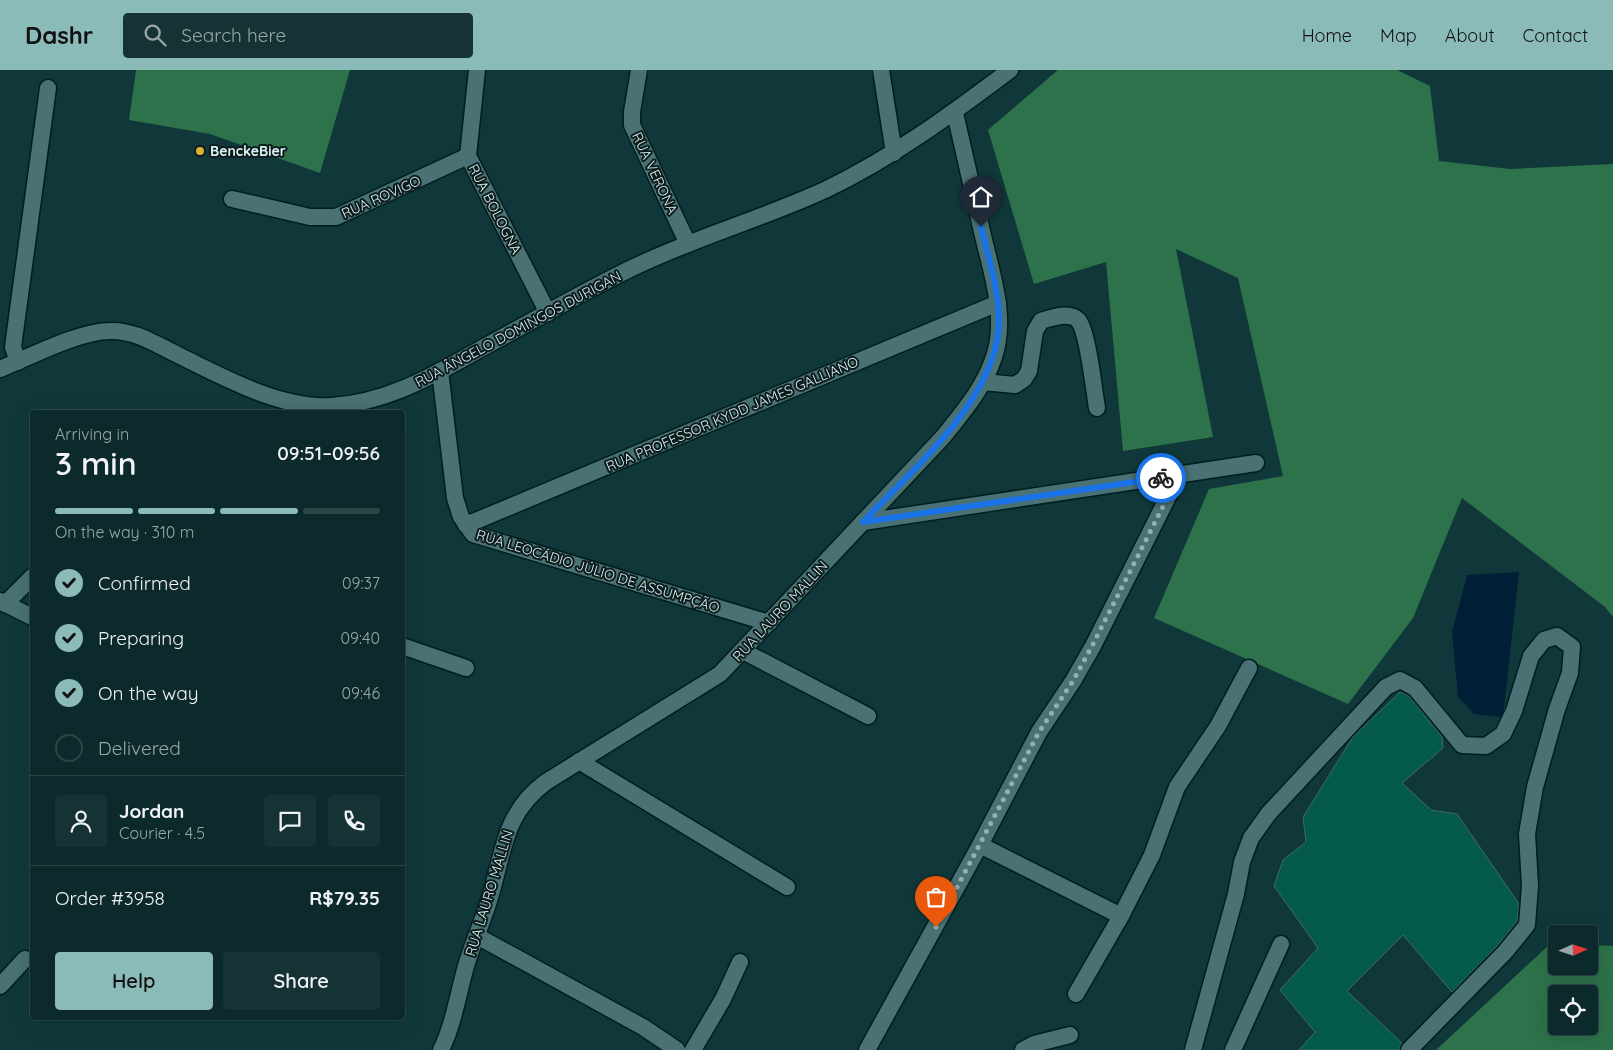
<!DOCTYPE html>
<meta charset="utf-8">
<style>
:root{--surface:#0c2a2c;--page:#153234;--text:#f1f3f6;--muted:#9aa7a9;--line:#2c4648;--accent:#8bbbb9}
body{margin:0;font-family:Quicksand,sans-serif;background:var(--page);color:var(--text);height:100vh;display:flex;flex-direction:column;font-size:19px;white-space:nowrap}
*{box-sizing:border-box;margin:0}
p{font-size:16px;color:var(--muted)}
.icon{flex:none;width:28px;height:28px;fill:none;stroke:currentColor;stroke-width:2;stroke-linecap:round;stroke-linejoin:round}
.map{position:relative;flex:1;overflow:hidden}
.drawer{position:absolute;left:30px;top:340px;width:375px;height:610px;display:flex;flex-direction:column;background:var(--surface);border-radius:5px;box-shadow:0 5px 20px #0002,0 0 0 1px var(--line)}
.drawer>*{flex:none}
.needle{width:32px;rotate:87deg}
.tools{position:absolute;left:1548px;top:855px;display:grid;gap:10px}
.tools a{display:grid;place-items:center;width:50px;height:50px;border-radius:5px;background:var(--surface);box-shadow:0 5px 20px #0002,0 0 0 1px var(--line);font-size:25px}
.pin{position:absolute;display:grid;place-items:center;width:42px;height:42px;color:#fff;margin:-51px -21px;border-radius:50% 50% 50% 0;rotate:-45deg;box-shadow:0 0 5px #0007}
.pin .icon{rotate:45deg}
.courier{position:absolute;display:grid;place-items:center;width:50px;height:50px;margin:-25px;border:4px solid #1a73e8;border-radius:50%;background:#fff;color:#222;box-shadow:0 1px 6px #0007}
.summary em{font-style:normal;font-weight:600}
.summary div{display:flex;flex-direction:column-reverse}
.summary{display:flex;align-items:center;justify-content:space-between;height:85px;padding:0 25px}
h1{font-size:32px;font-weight:600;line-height:38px}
.bar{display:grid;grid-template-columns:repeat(4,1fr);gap:8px 5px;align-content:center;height:60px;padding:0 25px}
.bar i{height:6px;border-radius:4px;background:var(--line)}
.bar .on{background:var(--accent)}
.bar p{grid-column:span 4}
.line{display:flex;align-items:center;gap:12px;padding:0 25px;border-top:1px solid var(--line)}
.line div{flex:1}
.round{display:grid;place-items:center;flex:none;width:52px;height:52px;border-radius:5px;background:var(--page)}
ol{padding:0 25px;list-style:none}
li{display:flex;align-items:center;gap:15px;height:55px}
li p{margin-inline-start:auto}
li .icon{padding:5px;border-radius:50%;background:var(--accent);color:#111;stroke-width:4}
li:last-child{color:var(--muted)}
li i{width:28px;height:28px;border:2px solid var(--line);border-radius:50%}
.primary-button{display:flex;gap:10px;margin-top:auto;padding:10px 25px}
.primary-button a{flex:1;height:58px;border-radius:5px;background:var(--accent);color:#111;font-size:20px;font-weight:600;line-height:58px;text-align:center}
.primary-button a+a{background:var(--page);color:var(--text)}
header{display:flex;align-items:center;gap:30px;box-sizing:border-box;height:70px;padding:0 25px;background:var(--accent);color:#111}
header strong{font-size:24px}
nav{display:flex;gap:28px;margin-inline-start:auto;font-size:18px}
.search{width:350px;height:45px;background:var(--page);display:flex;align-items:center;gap:12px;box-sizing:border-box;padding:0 18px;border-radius:5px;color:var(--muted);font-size:19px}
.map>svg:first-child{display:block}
.forest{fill:#2d724a;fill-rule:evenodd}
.water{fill:#001f36}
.building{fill:#045a4c;stroke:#456960}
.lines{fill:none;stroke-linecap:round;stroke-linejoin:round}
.minor-casing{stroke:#011e1f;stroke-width:19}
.minor{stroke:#4a7173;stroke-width:16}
.done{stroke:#95b0b2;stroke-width:5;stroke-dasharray:0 9}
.route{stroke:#1a73e8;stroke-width:6}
.poi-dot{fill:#ddb133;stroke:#0c1c1d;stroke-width:2}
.labels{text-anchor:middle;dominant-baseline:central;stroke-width:4;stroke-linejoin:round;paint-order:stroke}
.poi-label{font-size:14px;font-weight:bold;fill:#dcf1f2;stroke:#0c1c1d;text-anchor:start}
.street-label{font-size:14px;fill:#dcf1f2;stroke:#0c1c1d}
</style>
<header>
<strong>Dashr</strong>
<div class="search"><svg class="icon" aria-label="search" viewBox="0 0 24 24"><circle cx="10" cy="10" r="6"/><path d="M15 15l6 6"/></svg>Search here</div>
<nav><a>Home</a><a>Map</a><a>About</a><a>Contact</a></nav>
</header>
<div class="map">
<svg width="1613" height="980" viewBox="0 0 1613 980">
<rect width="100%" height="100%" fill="#10383a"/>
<g class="forest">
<polygon points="136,0 350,0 320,103 210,64 129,50"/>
<polygon points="1058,0 1397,0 1430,16 1439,91 1510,99 1613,94 1613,547 1605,537 1462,428 1413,548 1348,634 1154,548 1209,419 1283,406 1238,208 1176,179 1213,367 1123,381 1106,192 1034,214 988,60"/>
<path d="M 1550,874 L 1556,874 L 1556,896 L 1589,896 L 1589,875 L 1613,876 L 1613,980 L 1436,980 ZM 1556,924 L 1589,924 L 1589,956 L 1556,956 Z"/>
</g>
<polygon class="water" points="1519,502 1503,647 1474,644 1458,627 1452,562 1467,505"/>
<polygon class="building" points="1400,622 1409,626 1442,667 1443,678 1402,713 1431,740 1457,744 1519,834 1517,851 1498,875 1452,922 1403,865 1347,921 1402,973 1399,980 1299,980 1315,962 1280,920 1318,878 1274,816 1283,790 1306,772 1303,747 1353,667"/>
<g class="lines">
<defs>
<g id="minor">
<polyline points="477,0 468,86 548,243"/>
<polyline points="639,0 632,42 632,55 688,174"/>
<polyline points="881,0 894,83"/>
<polyline points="232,129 310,147 336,147 468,86"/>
<polyline points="18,292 13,277 48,18"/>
<path d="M 0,299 C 30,287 79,261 110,261 C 135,260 157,275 178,285 C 223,307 280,339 331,336 C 389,333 437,303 486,276 C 534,250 581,223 630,199 C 693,168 762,149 827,119 C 895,86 950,45 1010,0"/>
<polyline points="440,301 455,428 461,447 473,464 769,553"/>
<path d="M 983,312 L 1015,315 L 1024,309 L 1029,301 L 1035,261 L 1041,251 C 1051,248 1069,241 1078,250 C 1088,261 1094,321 1097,338"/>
<polyline points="863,452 1256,393"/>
<polyline points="466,455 998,233"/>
<polyline points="0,531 32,547"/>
<polyline points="5,534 32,507"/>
<polyline points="402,576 466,598"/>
<polyline points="743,581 868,646"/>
<polyline points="579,691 787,817"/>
<polyline points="980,775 1121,846"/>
<polyline points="477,866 643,957 677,980"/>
<polyline points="0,916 25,889"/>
<polyline points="1076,924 1121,846 1152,785 1177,717 1218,656 1249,598"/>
<path d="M 441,980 C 454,953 458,924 466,896 C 473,872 484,849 491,824 C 504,779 505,742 546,712 L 720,604 L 943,367 C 963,342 984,318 994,287 C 1008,245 990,199 981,157 C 972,119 964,81 955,43"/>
<polyline points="693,980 723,929 740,892"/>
<polyline points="867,980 980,775 1039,662 1073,611 1093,576 1179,405"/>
<polyline points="1023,980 1034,974 1070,965"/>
<polyline points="1193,980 1236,824 1242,792 1251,768 1269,743 1386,617 1400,610 1415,618 1462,675 1486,676 1503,664 1514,641 1531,586 1544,570 1557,566 1572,577 1570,603 1557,639 1535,717 1527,764 1530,816 1527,855 1505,882 1409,980"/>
<polyline points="1233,980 1281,874"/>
</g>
</defs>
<use href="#minor" class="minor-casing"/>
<use href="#minor" class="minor"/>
</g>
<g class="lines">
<polyline class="done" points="936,857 1039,662 1073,611 1092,576 1179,405 1161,408"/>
<path class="route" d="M 981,157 C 988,187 999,219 999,250 C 999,327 913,399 863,452 L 1161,408"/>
</g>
<circle class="poi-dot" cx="200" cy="81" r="5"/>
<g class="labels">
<g class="poi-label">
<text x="210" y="81">BenckeBier</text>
</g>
<g class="street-label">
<text transform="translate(655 103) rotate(65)">RUA VERONA</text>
<text transform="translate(381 127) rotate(-24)">RUA ROVIGO</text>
<text transform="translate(495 139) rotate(63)">RUA BOLOGNA</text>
<text transform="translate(518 259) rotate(-28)">RUA ÂNGELO DOMINGOS DURIGAN</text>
<text transform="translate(732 344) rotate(-23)">RUA PROFESSOR KYDD JAMES GALLIANO</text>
<text transform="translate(598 501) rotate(17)">RUA LEOCÁDIO JÚLIO DE ASSUMPÇÃO</text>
<text transform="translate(780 541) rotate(-47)">RUA LAURO MALLIN</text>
<text transform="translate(489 823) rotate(-73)">RUA LAURO MALLIN</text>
</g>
</g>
</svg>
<div class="tools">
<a><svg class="needle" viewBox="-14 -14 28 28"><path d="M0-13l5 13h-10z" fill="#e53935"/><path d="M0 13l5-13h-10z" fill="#9aa7a9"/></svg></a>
<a><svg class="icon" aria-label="locate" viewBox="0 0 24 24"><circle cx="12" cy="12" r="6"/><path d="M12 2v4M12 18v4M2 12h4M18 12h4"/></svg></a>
</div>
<div class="pin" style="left:936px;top:857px;background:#ea580c"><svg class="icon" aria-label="bag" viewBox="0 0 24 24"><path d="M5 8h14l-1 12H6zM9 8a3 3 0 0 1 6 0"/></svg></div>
<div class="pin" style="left:981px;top:157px;background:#1f2937"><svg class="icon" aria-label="home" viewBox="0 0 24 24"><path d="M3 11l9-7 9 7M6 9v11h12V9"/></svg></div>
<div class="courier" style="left:1161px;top:408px"><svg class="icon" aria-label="bike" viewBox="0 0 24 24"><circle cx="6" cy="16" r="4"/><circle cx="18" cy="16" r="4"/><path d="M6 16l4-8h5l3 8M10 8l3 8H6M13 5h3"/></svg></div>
<section class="drawer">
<div class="summary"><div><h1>3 min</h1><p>Arriving in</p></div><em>09:51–09:56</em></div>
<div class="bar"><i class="on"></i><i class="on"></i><i class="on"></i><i></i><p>On the way · 310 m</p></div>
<ol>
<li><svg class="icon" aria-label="check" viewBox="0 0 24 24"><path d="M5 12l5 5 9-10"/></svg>Confirmed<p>09:37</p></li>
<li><svg class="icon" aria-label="check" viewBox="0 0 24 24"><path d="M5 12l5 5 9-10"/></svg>Preparing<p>09:40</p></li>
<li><svg class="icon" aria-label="check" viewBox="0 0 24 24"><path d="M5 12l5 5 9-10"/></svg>On the way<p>09:46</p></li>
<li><i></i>Delivered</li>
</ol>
<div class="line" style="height:90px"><a class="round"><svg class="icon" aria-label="person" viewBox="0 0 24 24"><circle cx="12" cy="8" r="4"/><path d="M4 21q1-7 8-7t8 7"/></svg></a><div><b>Jordan</b><p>Courier · 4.5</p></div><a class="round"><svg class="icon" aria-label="chat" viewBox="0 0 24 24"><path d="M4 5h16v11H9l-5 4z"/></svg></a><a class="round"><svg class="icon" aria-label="phone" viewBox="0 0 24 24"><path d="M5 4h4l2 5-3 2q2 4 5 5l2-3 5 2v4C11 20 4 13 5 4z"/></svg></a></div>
<div class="line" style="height:65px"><div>Order #3958</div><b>R$79.35</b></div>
<div class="primary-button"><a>Help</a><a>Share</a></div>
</section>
</div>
